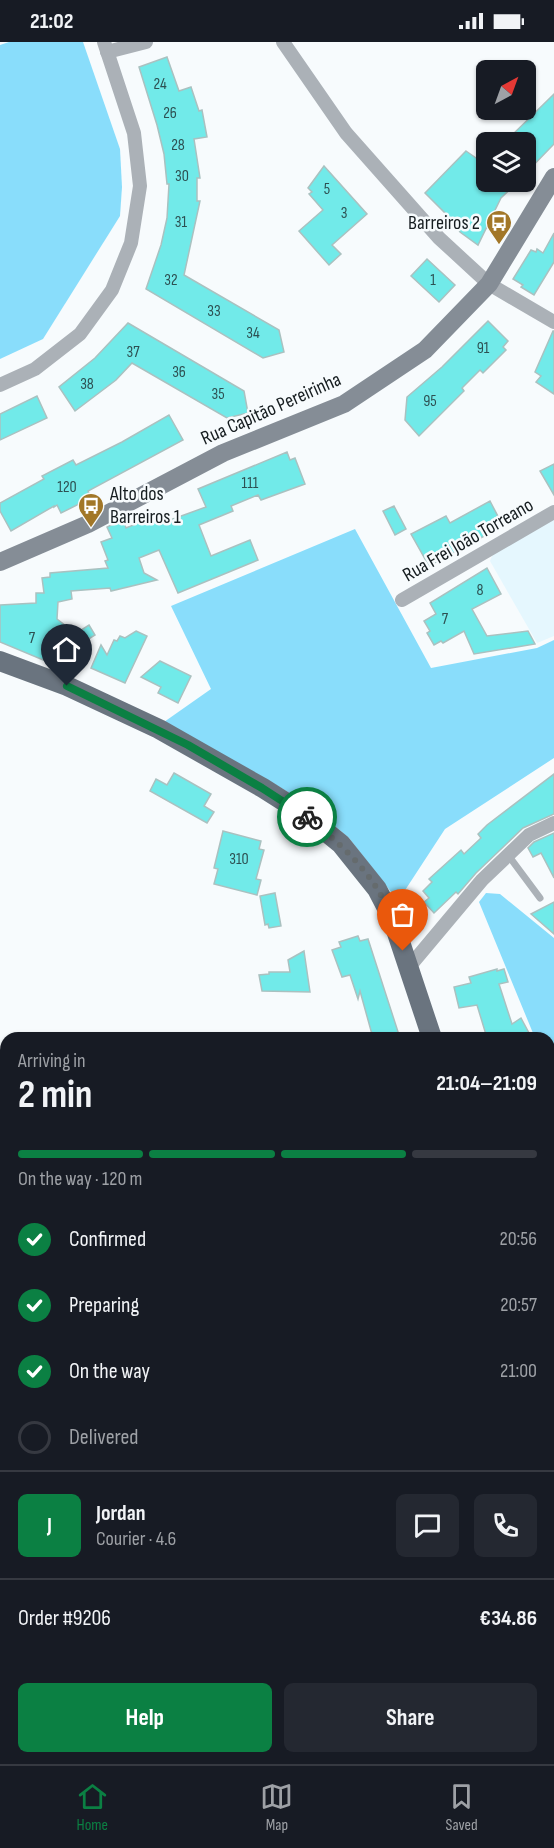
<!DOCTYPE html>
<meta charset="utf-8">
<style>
:root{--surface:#171b24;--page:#242831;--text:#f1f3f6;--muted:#9ea1a6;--line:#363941;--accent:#0b8043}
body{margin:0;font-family:"Sofia Sans Condensed",sans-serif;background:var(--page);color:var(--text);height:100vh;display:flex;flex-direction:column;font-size:22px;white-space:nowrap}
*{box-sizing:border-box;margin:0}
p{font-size:20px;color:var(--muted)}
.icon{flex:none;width:33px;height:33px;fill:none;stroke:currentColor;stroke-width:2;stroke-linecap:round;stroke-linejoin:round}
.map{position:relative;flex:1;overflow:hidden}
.panel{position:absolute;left:0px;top:990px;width:555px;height:732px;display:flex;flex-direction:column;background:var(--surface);border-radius:18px 18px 0 0;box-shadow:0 2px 4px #0004}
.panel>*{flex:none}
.needle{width:39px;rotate:41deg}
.buttons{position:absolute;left:476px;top:18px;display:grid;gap:12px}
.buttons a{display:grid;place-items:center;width:60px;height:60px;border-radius:9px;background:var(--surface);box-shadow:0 2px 4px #0004;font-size:30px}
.pin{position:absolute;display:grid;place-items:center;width:51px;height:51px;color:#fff;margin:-62px -26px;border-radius:50% 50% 50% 0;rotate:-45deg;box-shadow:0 0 6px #0007}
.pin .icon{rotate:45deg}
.courier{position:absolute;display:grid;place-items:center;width:60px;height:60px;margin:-30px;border:4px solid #0b8043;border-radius:50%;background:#fff;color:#222;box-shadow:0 2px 8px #0007}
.overview em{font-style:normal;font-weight:700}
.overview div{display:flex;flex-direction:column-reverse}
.overview{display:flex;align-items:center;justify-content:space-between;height:102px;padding:0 18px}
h1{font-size:39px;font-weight:700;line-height:45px}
.bar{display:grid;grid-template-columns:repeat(4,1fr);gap:9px 6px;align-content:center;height:72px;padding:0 18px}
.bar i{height:8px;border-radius:4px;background:var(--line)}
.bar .on{background:var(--accent)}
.bar p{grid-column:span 4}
.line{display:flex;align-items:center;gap:15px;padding:0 18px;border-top:2px solid var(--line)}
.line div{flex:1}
.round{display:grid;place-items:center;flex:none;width:63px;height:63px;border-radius:9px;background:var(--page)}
ol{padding:0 18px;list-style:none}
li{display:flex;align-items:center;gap:18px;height:66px}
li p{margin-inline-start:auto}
li .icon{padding:6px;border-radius:50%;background:var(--accent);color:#fff;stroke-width:4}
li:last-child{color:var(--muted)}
li i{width:33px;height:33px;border:3px solid var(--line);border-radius:50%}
.action{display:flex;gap:12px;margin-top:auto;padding:12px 18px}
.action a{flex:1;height:69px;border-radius:9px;background:var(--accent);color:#fff;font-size:24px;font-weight:700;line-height:69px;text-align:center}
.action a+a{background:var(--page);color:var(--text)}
.status{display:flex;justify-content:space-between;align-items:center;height:42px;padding:0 30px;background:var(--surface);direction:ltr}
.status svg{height:16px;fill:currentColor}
.menu{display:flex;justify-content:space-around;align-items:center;height:84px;border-top:2px solid var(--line);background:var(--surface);font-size:16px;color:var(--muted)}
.menu a{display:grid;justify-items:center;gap:3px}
.menu .on{color:var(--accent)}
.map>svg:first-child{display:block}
.built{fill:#e5f7fe}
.green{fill:#89ddfb}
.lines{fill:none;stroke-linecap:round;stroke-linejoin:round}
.stream{stroke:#9094df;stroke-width:4.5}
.building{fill:#71eae9;stroke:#aac1c0;stroke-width:1.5}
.lane{stroke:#abb1b7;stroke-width:7}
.street{stroke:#abb1b7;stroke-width:14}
.secondary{stroke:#858d96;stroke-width:18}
.primary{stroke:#6a747f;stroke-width:20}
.highway{stroke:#535e6b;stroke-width:24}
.done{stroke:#656b6d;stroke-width:6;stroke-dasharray:0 10.8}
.route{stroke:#0b8043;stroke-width:8}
.labels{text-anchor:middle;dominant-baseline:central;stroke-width:5;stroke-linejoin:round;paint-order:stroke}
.number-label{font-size:16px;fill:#2d5052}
.poi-label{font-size:20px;fill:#161d20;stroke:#f7fbfd;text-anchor:end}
.street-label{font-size:20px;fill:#161d20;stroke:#f7fbfd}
</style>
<div class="status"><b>21:02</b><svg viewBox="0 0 49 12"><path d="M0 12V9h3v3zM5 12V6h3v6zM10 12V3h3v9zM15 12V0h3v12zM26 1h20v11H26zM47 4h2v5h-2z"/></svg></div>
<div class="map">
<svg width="554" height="1722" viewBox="0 0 554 1722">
<rect width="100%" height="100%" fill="#f7fbfd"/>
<polygon class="built" points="554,476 554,594 537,601 490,519 493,512"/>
<g class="green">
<polygon points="9,0 83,0 120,107 122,145 120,174 43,297 0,317 0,3"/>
<polygon points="355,487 431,626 537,606 554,598 554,716 445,787 398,859 349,796 311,764 268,738 164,680 211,647 171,564"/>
<polygon points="486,851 500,852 554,896 554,1245 549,1237 549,996 535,996 479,860"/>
</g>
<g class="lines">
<polyline class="stream" points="0,1501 6,1502"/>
</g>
<g class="building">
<polygon points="167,15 179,49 191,45 199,69 202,68 207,95 194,97 200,136 197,136 197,159 200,159 184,233 279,288 284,310 263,316 146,247 161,203 167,176 169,142 167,142 164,112 157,83 139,25"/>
<polygon points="554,52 554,102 525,132 525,100 505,100"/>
<polygon points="466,109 486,123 486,140 518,140 501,156 478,203 460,190 454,180 425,151"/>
<polygon points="324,124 367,172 332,203 341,212 329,223 299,189 323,168 309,152 312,150 308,146"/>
<polygon points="554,191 554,220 534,253 521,245 523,243 513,237 531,208 536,210 537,207 543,211"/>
<polygon points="427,217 455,243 439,260 411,234"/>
<polygon points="488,279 508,299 503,305 506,308 483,331 480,328 462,346 464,349 419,394 405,378 407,355 442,325"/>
<polygon points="128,281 244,349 248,371 227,376 132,321 116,338 75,369 59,345 95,316"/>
<polygon points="553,289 554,289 554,352 536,340 541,334 535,330"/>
<polygon points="37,354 47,376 0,398 0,372"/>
<polygon points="169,373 183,398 88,449 91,456 61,471 57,463 54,465 54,464 11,489 0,469 0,461 44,437 42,434 73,418 76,423 122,400"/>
<polygon points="287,410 290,418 295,416 305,442 261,458 258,453 231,464 233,469 199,483 211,514 250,498 258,518 178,551 159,508 139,516 144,531 157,538 111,549 110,546 71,549 72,557 58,560 57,577 66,584 58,605 54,604 48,620 0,600 0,563 36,561 36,551 44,551 42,536 50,535 50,531 108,526 105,519 108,518 101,500 112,496 107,485 123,477 126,486 155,474 159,482 206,465 198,447"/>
<polygon points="554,422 554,453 540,429"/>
<polygon points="490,459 503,484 429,524 411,492 446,474 450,481"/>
<polygon points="394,464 406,487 395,493 383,469"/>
<polygon points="487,526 501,552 472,567 487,594 528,589 535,602 474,612 464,589 443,601 441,599 434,603 427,591 430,589 424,579 436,572 430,561"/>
<polygon points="89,583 95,593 76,605 70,595"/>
<polygon points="136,589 147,594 125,641 91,626 101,603 107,613 114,598 117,599 120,594 125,596"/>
<polygon points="160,619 191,634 178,661 158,651 161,645 141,635"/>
<polygon points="174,731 211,752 204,764 214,770 207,781 150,749 156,737 167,743"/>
<polygon points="554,732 554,772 523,786 476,831 458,852 456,850 434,871 424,860 429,856 423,849 432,840 429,837 461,808 464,812 481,796 478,792 487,783"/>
<polygon points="223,789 261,799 259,807 264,808 256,837 261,838 257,853 214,842 218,827 214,826"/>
<polygon points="554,791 554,836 541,811 533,815 528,806 534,800"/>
<polygon points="275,851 281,884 269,886 268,882 265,883 260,854"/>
<polygon points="554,860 554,892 531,872"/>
<polygon points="358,894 360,899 368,897 400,996 373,996 360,949 358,957 350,933 342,935 332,908 341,905 339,900"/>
<polygon points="304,909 310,950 262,949 259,933 269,932 269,930 290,930 288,918"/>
<polygon points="497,927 497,929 504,927 508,940 499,942 512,982 521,976 529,991 521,996 487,996 477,963 459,966 454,945 471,941 469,935"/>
</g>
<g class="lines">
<polyline class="lane" points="508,813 540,856"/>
<g class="street">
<polyline points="283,0 346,91 439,196 489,242 554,280"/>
<polyline points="107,10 146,0"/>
<polyline points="0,343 35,327 80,292 112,248 131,201 140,144 134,91 104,0"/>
<polyline points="402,558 554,470"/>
<polyline points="409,925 482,838 529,793 554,781"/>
<polyline points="0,1536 6,1539"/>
<polyline points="174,1716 182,1722"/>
</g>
<polyline class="secondary" points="0,520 88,482 223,411 344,362 425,308 489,242 554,135"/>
<g class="primary">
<polyline points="0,619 67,644 159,687 263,746 304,772 341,802 377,847 392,876 432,996"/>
<polyline points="549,1261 554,1268"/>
</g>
<g class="highway">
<polyline points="0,1450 6,1451"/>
<polyline points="0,1472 6,1474"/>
<polyline points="452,1716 459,1722"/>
<polyline points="486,1716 493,1722"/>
</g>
</g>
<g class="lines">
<path class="done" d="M 307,775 C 333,796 360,819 378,848 C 389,867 396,888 403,909"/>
<polyline class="route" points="67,644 188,703 262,746 307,775"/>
</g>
<defs>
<symbol id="bus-pin" viewBox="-11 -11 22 30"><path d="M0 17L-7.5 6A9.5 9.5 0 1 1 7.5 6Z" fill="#a27728" stroke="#f7fbfd"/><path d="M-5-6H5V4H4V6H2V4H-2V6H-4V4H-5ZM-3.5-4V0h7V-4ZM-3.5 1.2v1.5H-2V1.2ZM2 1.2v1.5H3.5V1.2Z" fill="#fff"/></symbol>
</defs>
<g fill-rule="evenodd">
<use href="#bus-pin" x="484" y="166" width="30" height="40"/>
<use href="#bus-pin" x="76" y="449" width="30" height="40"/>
</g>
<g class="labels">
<g class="number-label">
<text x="160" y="42">24</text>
<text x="170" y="71">26</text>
<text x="178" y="103">28</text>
<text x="182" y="134">30</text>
<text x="327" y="147">5</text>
<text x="344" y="171">3</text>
<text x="181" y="180">31</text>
<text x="171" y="238">32</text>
<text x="433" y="238">1</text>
<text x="214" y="269">33</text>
<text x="253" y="291">34</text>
<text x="483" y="306">91</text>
<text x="133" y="310">37</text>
<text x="179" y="330">36</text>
<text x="87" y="342">38</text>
<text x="218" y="352">35</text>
<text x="430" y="359">95</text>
<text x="250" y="441">111</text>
<text x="67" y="445">120</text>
<text x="480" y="548">8</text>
<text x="445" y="577">7</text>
<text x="32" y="596">7</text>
<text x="239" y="817">310</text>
</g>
<g class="poi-label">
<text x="480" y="181">Barreiros 2</text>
<text x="110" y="452" text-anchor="start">Alto dos<tspan x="110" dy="23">Barreiros 1</tspan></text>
</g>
<g class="street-label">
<text transform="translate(271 367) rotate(-24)">Rua Capitão Pereirinha</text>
<text transform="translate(468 498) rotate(-30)">Rua Frei João Torreano</text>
</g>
</g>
</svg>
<div class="buttons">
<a><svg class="needle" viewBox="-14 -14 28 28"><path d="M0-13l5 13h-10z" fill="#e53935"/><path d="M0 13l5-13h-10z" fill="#9ea1a6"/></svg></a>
<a><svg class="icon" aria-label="layers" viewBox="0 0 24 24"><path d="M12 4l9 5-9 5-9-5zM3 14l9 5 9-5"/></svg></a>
</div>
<div class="pin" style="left:403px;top:909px;background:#ea580c"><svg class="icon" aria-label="bag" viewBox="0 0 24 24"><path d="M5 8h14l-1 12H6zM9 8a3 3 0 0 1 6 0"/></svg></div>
<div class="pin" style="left:67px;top:644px;background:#1f2937"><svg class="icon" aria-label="home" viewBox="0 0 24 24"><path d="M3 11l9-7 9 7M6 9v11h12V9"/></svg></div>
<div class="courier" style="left:307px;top:775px"><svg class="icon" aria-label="bike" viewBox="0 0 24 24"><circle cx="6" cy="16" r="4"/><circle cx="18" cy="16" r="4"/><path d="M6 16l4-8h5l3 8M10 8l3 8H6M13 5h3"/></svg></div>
<section class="panel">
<div class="overview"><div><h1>2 min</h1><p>Arriving in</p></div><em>21:04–21:09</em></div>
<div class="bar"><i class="on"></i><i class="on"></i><i class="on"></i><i></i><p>On the way · 120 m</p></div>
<ol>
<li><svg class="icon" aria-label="check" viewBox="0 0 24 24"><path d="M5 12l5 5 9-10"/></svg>Confirmed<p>20:56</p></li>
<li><svg class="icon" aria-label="check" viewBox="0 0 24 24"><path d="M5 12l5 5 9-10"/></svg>Preparing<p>20:57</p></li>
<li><svg class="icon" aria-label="check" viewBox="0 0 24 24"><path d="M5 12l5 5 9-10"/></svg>On the way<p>21:00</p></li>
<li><i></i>Delivered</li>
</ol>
<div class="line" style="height:108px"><b class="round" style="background:var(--accent);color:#fff">J</b><div><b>Jordan</b><p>Courier · 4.6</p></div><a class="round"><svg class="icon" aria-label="chat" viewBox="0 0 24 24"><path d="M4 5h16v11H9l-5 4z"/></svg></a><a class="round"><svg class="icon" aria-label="phone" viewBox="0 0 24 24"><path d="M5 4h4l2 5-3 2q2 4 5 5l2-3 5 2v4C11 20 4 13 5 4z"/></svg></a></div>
<div class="line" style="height:78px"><div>Order #9206</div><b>€34.86</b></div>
<div class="action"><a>Help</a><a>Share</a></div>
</section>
</div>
<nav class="menu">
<a class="on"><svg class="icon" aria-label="home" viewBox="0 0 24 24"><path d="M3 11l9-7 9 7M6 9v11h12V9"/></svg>Home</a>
<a><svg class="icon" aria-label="map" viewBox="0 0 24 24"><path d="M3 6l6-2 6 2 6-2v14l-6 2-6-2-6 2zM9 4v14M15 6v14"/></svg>Map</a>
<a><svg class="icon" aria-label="saved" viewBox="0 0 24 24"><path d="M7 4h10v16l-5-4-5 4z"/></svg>Saved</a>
</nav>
